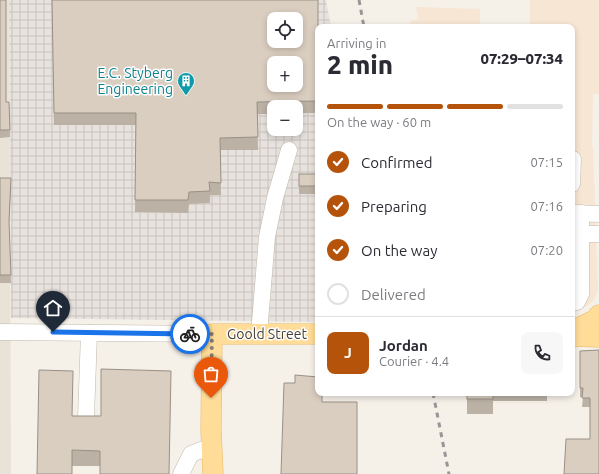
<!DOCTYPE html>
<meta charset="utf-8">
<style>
:root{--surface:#fff;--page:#f7f7f7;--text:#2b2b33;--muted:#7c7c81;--line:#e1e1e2;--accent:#b45309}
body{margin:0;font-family:Ubuntu,sans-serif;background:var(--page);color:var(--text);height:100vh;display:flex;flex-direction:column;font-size:15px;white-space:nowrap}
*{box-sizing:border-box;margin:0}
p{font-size:13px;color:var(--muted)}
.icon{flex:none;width:22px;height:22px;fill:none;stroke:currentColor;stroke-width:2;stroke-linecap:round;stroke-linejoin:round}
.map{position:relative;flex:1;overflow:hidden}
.panel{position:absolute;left:315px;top:24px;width:260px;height:372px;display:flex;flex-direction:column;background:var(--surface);border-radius:8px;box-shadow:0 2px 6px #0003}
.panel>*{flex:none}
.tools{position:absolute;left:267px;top:12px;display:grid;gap:8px}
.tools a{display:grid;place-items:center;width:36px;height:36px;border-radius:8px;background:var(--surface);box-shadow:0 2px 6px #0003;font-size:20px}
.pin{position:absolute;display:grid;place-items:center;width:34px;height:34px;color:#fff;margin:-41px -17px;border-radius:50% 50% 50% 0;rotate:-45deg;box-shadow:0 0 4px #0007}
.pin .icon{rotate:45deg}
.courier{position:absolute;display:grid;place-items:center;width:40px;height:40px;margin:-20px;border:3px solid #1a73e8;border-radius:50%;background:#fff;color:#222;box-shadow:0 1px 5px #0007}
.head em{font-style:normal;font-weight:800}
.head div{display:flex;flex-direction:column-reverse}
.head{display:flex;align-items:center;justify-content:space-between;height:68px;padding:0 12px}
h1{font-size:26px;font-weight:800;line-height:30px}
.bar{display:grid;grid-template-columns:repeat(4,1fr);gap:6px 4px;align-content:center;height:48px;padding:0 12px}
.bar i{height:5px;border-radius:3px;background:var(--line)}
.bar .on{background:var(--accent)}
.bar p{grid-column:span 4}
.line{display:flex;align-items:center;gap:10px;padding:0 12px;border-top:1px solid var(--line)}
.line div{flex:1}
.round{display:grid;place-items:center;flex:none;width:42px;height:42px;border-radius:8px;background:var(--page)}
ol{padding:0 12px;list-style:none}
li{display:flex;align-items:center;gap:12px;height:44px}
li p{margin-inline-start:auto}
li .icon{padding:4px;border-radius:50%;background:var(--accent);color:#fff;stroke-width:4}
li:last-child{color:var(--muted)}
li i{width:22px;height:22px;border:2px solid var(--line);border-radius:50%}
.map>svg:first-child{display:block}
.residential{fill:#e9e2d6}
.commercial{fill:#f7e6d3}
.industrial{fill:url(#industrial-grid);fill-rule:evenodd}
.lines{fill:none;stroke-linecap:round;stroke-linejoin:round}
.minor-casing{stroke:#c3baad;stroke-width:17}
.major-casing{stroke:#e8b963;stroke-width:21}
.minor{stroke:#fff;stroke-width:16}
.major{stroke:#ffdc97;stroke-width:20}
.rail{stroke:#979797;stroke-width:3;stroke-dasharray:5 5;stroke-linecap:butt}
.wall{fill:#bbb1a5}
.building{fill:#dacec0;stroke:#999086;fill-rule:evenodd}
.done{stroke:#857e74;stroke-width:4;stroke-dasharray:0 7.2}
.route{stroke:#1a73e8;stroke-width:5}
.labels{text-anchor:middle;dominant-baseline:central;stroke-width:3;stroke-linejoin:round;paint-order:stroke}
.culture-label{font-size:14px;fill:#0d838f;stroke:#fff;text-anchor:end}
.street-label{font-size:14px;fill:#484036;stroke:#fff}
</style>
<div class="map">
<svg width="599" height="474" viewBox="0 0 599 474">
<defs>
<pattern id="industrial-grid" width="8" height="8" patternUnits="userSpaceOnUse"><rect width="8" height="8" fill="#e7e2dd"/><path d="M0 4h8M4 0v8" fill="none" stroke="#c8c3be"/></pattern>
</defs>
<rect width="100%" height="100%" fill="#f5f0e8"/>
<polygon class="residential" points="0,0 9,0 11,474 0,474"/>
<g class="commercial">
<polygon points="530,0 599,0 599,94 593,94 592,145 593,148 598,290 594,300 587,306 574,312 572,312 572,27 530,27"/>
<polygon points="416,7 480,9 480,27 411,27 410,21 418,19"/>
</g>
<path class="industrial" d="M 9,0 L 326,0 L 331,27 L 318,27 L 318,322 L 11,318 ZM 274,19 L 296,19 L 296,41 L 274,41 ZM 274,63 L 296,63 L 296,85 L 274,85 ZM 274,107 L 296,107 L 296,129 L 274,129 Z"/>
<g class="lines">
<defs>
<g id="minor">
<polyline points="572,184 573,159"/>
<polyline points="572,213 599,214"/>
<polyline points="581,234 599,234"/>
<polyline points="572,303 577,302 581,294 581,213"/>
<polyline points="0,332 212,334"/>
<polyline points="259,334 267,237 275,198 289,150"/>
<polyline points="86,418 89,333"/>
<polyline points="181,474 191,454 212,446"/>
</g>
<g id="major">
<polyline points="572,331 595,320 599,315"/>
<polyline points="572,336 599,337"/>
<polyline points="213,474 211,430 212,334 318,334"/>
</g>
</defs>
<use href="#minor" class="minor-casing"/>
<use href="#major" class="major-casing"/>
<use href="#minor" class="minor"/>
<use href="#major" class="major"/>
<g class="rail">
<polyline points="359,0 364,27"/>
<polyline points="433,393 449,474"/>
</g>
</g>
<g class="wall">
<polygon points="0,0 6,102 9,102 10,137 0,138"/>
<polygon points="52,0 318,0 318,113 296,113 296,107 274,107 274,114 257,114 258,150 220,150 221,195 210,195 210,203 189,204 188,213 135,212 136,125 54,125"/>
<rect x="299" y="174" width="19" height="20"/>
<polygon points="0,178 11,186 9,226 11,283 0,283"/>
<polygon points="599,350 590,439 590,407 582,407 583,397 580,397 580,351"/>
<polygon points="467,393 547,393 547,401 493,401 493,414 467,414"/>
<polygon points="73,416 101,416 100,466 72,466 72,474 37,474"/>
</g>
<g class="building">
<polygon points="0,0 6,0 6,102 9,102 10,130 0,130"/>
<path d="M 52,0 L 318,0 L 318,101 L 257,102 L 258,137 L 220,138 L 221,183 L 209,182 L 210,191 L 189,192 L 188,200 L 135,200 L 136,113 L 54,113 ZM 274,19 L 296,19 L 296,41 L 274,41 ZM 274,63 L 296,63 L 296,85 L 274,85 Z"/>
<rect x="299" y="174" width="19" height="12"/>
<polygon points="0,178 11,178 9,221 11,275 0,275"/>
<polygon points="599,350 599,474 564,474 566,439 590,439 590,398 582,398 583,388 580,388 580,351"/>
<polygon points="101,369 171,371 169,474 100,474 100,451 72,450 72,474 37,474 39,370 73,371 72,416 101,416"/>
<polygon points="295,375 318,377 318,393 322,393 322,402 357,402 357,474 281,474 284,383 295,383"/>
<rect x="467" y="393" width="26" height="6"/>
</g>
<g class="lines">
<polyline class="done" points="190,334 212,334 211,398"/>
<polyline class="route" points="53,332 190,334"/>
</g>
<defs>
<symbol id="building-pin" viewBox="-11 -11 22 30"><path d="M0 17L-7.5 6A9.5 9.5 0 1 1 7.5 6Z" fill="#0f9aa8" stroke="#fff"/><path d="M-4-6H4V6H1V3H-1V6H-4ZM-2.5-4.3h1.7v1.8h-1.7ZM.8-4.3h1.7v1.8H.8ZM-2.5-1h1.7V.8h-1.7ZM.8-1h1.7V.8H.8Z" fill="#fff"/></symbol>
</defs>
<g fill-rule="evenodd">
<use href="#building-pin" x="176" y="71" width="20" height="27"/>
</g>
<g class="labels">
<g class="culture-label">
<text x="173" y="73">E.C. Styberg<tspan x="173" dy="16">Engineering</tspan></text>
</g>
<g class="street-label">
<text x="267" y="334">Goold Street</text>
</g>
</g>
</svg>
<div class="tools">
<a><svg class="icon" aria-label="locate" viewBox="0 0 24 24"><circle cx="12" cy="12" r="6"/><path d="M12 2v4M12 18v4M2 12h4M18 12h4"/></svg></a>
<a>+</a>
<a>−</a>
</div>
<div class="pin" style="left:211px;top:398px;background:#ea580c"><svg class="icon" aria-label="bag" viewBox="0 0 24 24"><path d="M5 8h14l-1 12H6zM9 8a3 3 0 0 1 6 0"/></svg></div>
<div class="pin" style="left:53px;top:332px;background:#1f2937"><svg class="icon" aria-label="home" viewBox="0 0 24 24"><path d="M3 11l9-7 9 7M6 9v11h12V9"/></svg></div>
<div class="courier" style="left:190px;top:334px"><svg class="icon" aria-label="bike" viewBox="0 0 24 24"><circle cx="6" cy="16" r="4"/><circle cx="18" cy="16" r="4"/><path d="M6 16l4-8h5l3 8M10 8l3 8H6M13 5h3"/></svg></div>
<section class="panel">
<div class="head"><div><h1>2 min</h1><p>Arriving in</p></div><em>07:29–07:34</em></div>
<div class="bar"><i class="on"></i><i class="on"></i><i class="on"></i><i></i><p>On the way · 60 m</p></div>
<ol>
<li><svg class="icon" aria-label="check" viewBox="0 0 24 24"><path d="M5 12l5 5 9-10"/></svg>Confirmed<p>07:15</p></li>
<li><svg class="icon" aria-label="check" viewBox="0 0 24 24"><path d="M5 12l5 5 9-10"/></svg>Preparing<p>07:16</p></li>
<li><svg class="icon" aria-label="check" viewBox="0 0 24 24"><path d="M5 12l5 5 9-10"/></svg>On the way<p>07:20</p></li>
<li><i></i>Delivered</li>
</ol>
<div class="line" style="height:72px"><b class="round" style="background:var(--accent);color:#fff">J</b><div><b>Jordan</b><p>Courier · 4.4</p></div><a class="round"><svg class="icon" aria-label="phone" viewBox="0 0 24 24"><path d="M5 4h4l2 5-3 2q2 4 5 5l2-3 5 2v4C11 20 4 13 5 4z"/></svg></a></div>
</section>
</div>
